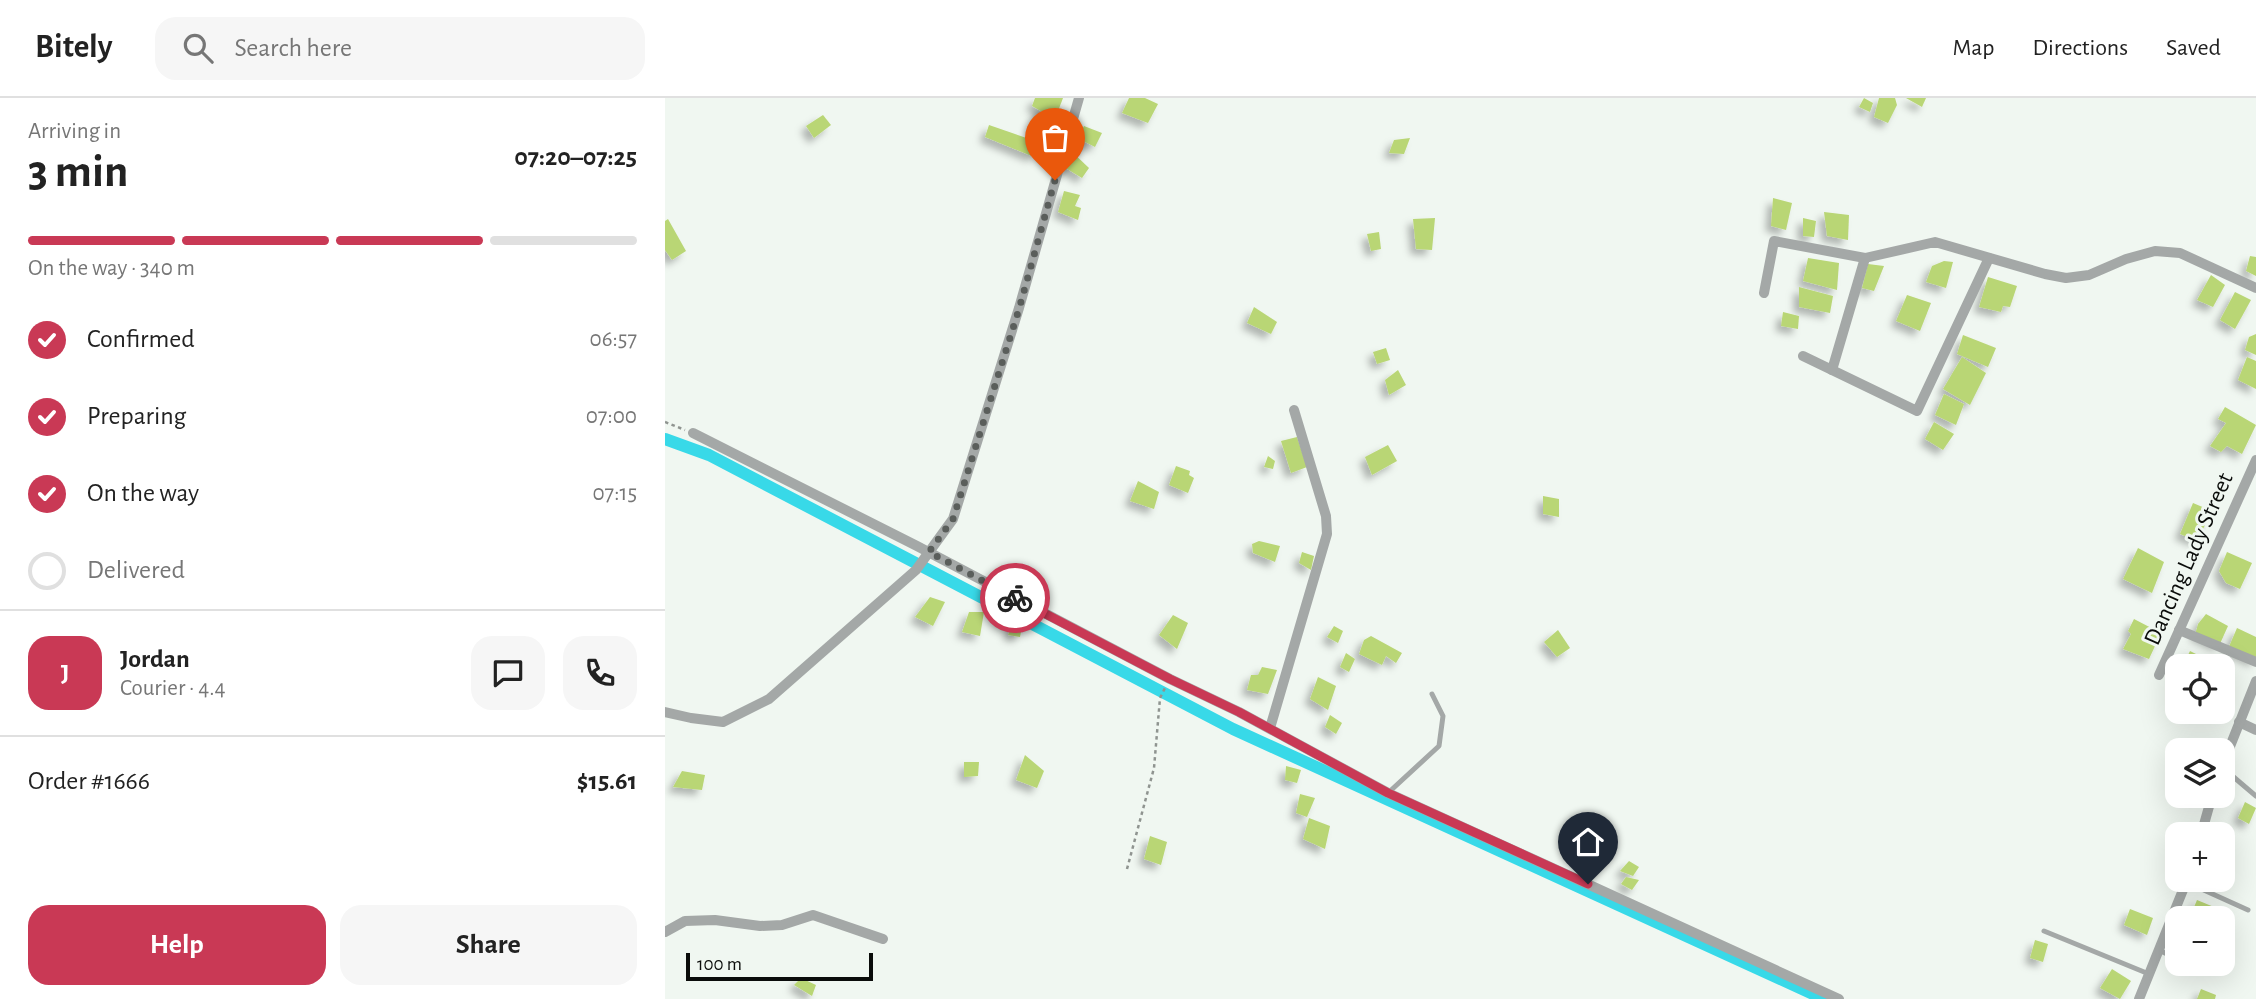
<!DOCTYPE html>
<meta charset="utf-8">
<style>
:root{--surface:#fff;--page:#f6f6f6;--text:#222;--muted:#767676;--line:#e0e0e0;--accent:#c93955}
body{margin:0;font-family:"Alegreya Sans",sans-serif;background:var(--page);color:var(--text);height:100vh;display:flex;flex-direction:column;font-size:26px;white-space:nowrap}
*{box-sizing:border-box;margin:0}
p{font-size:23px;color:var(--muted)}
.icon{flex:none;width:38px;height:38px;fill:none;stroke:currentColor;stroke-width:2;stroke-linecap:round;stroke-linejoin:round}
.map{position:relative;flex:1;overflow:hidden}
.drawer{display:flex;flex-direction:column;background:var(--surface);width:665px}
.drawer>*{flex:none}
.controls{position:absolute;left:1500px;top:556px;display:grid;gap:14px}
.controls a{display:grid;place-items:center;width:70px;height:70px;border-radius:14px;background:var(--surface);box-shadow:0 7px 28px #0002;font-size:35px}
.scale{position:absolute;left:21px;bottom:18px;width:187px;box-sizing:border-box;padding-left:7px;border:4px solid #0a0c0a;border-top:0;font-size:19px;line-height:24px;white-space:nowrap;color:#0a0c0a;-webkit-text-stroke:5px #f0f7f1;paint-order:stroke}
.pin{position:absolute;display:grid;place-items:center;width:60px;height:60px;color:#fff;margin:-72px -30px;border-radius:50% 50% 50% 0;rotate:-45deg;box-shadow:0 0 7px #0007}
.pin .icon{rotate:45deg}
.courier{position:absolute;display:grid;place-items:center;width:70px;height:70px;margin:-35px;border:5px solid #c93955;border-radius:50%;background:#fff;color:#222;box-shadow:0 2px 9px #0007}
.summary em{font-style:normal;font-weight:700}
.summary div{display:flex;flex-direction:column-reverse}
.summary{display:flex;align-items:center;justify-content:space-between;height:119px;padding:0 28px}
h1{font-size:46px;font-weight:700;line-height:52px}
.bar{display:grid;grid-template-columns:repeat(4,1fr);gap:10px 7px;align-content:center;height:84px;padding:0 28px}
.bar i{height:9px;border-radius:5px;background:var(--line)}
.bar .current{background:var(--accent)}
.bar p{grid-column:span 4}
.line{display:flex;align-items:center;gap:18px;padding:0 28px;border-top:2px solid var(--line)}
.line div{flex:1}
.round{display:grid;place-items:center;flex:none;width:74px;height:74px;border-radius:21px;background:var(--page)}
ol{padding:0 28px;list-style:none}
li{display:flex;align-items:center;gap:21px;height:77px}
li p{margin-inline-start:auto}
li .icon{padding:7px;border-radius:50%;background:var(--accent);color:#fff;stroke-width:4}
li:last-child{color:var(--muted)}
li i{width:38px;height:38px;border:4px solid var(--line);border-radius:50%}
.primary-button{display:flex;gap:14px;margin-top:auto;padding:14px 28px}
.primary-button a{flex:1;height:80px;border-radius:21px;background:var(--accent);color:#fff;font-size:28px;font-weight:700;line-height:80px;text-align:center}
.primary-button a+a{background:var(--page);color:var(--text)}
header{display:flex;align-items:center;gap:42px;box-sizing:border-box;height:98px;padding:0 35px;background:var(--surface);border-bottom:2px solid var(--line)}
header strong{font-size:33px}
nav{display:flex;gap:38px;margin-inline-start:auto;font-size:24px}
.search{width:490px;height:63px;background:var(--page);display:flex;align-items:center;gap:18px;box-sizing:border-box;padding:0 24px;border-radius:21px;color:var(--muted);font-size:26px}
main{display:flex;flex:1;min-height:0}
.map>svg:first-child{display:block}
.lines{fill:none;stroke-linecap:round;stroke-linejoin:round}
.canal{stroke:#38d9e8;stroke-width:12}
.building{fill:#b9d675;filter:url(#shadow)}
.path{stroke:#8f9490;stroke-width:2.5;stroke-dasharray:3.5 3.5;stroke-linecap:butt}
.lane{stroke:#a4a8a7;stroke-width:5}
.street{stroke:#a4a8a7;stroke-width:10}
.done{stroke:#5a5e5b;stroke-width:7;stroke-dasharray:0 12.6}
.route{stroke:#c93955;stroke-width:9}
.labels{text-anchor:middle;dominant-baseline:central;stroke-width:6;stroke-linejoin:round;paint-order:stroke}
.street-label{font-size:24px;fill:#0a0c0a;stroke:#f0f7f1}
</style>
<header>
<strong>Bitely</strong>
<div class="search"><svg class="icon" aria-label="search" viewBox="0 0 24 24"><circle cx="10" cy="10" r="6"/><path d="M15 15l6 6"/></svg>Search here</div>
<nav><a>Map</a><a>Directions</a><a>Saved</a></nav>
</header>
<main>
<section class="drawer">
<div class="summary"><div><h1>3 min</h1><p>Arriving in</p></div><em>07:20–07:25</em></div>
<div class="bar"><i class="current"></i><i class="current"></i><i class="current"></i><i></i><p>On the way · 340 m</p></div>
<ol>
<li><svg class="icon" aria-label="check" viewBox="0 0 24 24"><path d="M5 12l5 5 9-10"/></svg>Confirmed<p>06:57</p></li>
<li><svg class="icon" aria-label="check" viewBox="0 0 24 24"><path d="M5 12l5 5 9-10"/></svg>Preparing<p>07:00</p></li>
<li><svg class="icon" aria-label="check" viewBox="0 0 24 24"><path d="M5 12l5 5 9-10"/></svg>On the way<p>07:15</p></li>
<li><i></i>Delivered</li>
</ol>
<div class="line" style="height:126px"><b class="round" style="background:var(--accent);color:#fff">J</b><div><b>Jordan</b><p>Courier · 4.4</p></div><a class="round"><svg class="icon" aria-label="chat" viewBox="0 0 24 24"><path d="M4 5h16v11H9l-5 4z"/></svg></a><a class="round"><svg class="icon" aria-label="phone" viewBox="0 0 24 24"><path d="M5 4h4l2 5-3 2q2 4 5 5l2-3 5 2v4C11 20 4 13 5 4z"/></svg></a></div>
<div class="line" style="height:91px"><div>Order #1666</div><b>$15.61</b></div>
<div class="primary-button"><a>Help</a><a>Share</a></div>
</section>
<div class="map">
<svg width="1591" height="901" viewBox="0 0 1591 901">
<defs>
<filter id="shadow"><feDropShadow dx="-5.5" dy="5.5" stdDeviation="3.5" flood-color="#0004"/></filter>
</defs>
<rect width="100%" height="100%" fill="#f0f7f1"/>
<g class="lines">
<polyline class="canal" points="0,341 44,357 568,631 1159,901"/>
</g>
<g class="building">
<polygon points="370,0 398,0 390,21 367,8"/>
<polygon points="464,0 480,0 493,6 483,25 457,15"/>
<polygon points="1199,0 1208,5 1205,14 1194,9"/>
<polygon points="1214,0 1230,0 1232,7 1223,25 1209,19"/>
<polygon points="1241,0 1261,0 1257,9"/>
<polygon points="158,17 166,27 149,40 141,28"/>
<polygon points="324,27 373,44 369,59 320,39"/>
<polygon points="419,28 437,35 430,49 412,40"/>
<polygon points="745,40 739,56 724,55 729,42"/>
<polygon points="405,52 424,70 417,80 399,69"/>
<polygon points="399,93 415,97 410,108 416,110 413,122 393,114"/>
<polygon points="1108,100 1127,105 1121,132 1106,128"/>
<polygon points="1159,114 1184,117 1183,142 1162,138"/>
<polygon points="770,120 767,152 751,151 748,121"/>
<polygon points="1138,120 1151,123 1149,139 1138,138"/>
<polygon points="3,121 21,153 7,162 0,152 0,123"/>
<polygon points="714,134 716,151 706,153 702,136"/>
<polygon points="1585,158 1591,159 1591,178 1581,173"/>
<polygon points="1143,160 1174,165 1172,192 1138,183"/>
<polygon points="1279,163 1288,164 1281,190 1261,184 1267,168"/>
<polygon points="1203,166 1219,168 1209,193 1197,190"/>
<polygon points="1546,177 1560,187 1548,209 1532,202"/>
<polygon points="1323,179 1352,188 1345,209 1338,208 1336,214 1314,209"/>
<polygon points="1134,189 1168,198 1165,215 1134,209"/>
<polygon points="1570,194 1586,202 1570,231 1555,222"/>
<polygon points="1242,197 1266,205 1255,233 1231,223"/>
<polygon points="589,209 612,224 606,236 582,225"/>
<polygon points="1118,214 1134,218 1133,231 1116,228"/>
<polygon points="1591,236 1591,257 1580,252 1584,239"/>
<polygon points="1298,237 1331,250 1323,269 1292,256"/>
<polygon points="721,250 725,262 712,266 708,254"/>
<polygon points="1297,259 1321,275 1305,307 1278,291"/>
<polygon points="1582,259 1591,263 1591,291 1573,282"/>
<polygon points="733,272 741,287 724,297 720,282"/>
<polygon points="1279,296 1299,306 1291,327 1270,317"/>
<polygon points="1560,309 1591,327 1577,356 1562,348 1556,354 1545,348 1561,325 1553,321"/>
<polygon points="1269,324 1289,336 1278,352 1260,341"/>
<polygon points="632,339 642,369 626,375 616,343"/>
<polygon points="723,347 732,363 707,377 700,359"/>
<polygon points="603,358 610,363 608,371 599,369"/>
<polygon points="511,368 525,373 524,377 529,380 523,395 504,387"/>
<polygon points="473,383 494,394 489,411 465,403"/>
<polygon points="878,398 894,401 894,419 878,416"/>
<polygon points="1528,405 1547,413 1532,443 1515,436"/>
<polygon points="594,443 615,448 610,464 588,455 587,446"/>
<polygon points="1473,450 1499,464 1487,495 1458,481"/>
<polygon points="637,454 649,458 646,472 634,465"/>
<polygon points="1562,454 1587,465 1575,491 1561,485 1554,473"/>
<polygon points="265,499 280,504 268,528 250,519"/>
<polygon points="304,514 319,514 315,538 297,534"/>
<polygon points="1541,516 1563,528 1554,548 1530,537 1533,526"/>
<polygon points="508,517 523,525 512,551 494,537"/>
<polygon points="1469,521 1496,535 1484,561 1458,551 1466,536 1463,533"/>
<polygon points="348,525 357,528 355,539 343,537"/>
<polygon points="669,528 678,533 673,545 662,539"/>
<polygon points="1572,530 1591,539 1591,564 1563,551"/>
<polygon points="893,532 905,550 892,559 879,544"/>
<polygon points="706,538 737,555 731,565 721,558 717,567 694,556 699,542"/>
<polygon points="1525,553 1545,563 1542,569 1517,569"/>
<polygon points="681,555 690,561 684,574 675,569"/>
<polygon points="597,569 612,572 603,596 582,592 586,577 593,577"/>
<polygon points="653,579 671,588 663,612 645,601"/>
<polygon points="665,617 677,625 671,636 660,629"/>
<polygon points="360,657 379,673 372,690 351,682"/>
<polygon points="299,664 314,664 313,678 299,679"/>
<polygon points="621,668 636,672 632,685 620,682"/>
<polygon points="17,673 40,677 37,692 8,689"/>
<polygon points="635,696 650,700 642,719 631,715"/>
<polygon points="1580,704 1591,710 1584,726 1573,720"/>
<polygon points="644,720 665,728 660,751 638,741"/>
<polygon points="485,738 502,744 496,767 479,761"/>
<polygon points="964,763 974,769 968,778 955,773"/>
<polygon points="961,779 974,782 967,792 956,786"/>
<polygon points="1532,802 1549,809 1544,821 1524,821"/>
<polygon points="1465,811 1488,820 1482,837 1459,827"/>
<polygon points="1370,842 1383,846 1378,864 1365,860"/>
<polygon points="1447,871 1466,883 1455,901 1435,890"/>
<polygon points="136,880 151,887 147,898 129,887"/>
<polygon points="1536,891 1551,897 1550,901 1532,901"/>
</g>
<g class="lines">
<g class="path">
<polyline points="0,324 20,332"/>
<polyline points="462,771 489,670 495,600 500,590"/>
</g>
<g class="lane">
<polyline points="1558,670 1591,698"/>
<polyline points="723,695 774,648 778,618 767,596"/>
<polyline points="1521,784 1583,812"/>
<polyline points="1379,833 1484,876"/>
<polyline points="1494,852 1512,861"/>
<polyline points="1524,866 1532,870"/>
</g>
<g class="street">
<polyline points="1099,195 1109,143 1200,160 1270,144 1380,176 1401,180 1424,177 1461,161 1490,153 1515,155 1591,190"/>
<polyline points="1138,258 1252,313 1324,160"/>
<polyline points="1167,272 1200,160"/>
<polyline points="28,335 252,448 505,581 574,614 723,695 1174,901"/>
<polyline points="1514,532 1591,564"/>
<polyline points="1494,577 1591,362"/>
<polyline points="0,614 26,620 58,624 104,601 251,472 288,421 354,210 414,0"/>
<polyline points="1574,624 1591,632"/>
<polyline points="605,630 662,436 661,418 629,312"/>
<polyline points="1558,666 1591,583"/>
<polyline points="1536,737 1547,698"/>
<polyline points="0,834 20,823 50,822 95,828 117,827 148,817 218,841"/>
<polyline points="1474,901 1522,782"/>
</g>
</g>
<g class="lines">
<polyline class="done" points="350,500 264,454 288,421 354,211 390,82"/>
<polyline class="route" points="350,500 505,581 574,614 723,695 923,786"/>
</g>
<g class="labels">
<g class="street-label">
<text transform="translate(1524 461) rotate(-66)">Dancing Lady Street</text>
</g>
</g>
</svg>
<div class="controls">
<a><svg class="icon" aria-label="locate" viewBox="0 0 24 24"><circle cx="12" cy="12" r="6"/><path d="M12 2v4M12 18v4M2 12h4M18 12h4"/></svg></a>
<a><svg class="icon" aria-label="layers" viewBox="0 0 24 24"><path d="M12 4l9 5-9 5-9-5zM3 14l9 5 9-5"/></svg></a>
<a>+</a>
<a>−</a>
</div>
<div class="scale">100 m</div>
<div class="pin" style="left:390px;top:82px;background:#ea580c"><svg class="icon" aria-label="bag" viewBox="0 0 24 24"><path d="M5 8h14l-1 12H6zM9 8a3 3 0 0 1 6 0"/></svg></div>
<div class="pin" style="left:923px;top:786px;background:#1f2937"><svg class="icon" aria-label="home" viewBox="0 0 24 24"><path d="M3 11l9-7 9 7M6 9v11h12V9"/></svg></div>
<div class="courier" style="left:350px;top:500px"><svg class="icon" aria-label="bike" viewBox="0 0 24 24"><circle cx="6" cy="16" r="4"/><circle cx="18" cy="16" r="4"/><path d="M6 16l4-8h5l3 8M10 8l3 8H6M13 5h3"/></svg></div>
</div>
</main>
